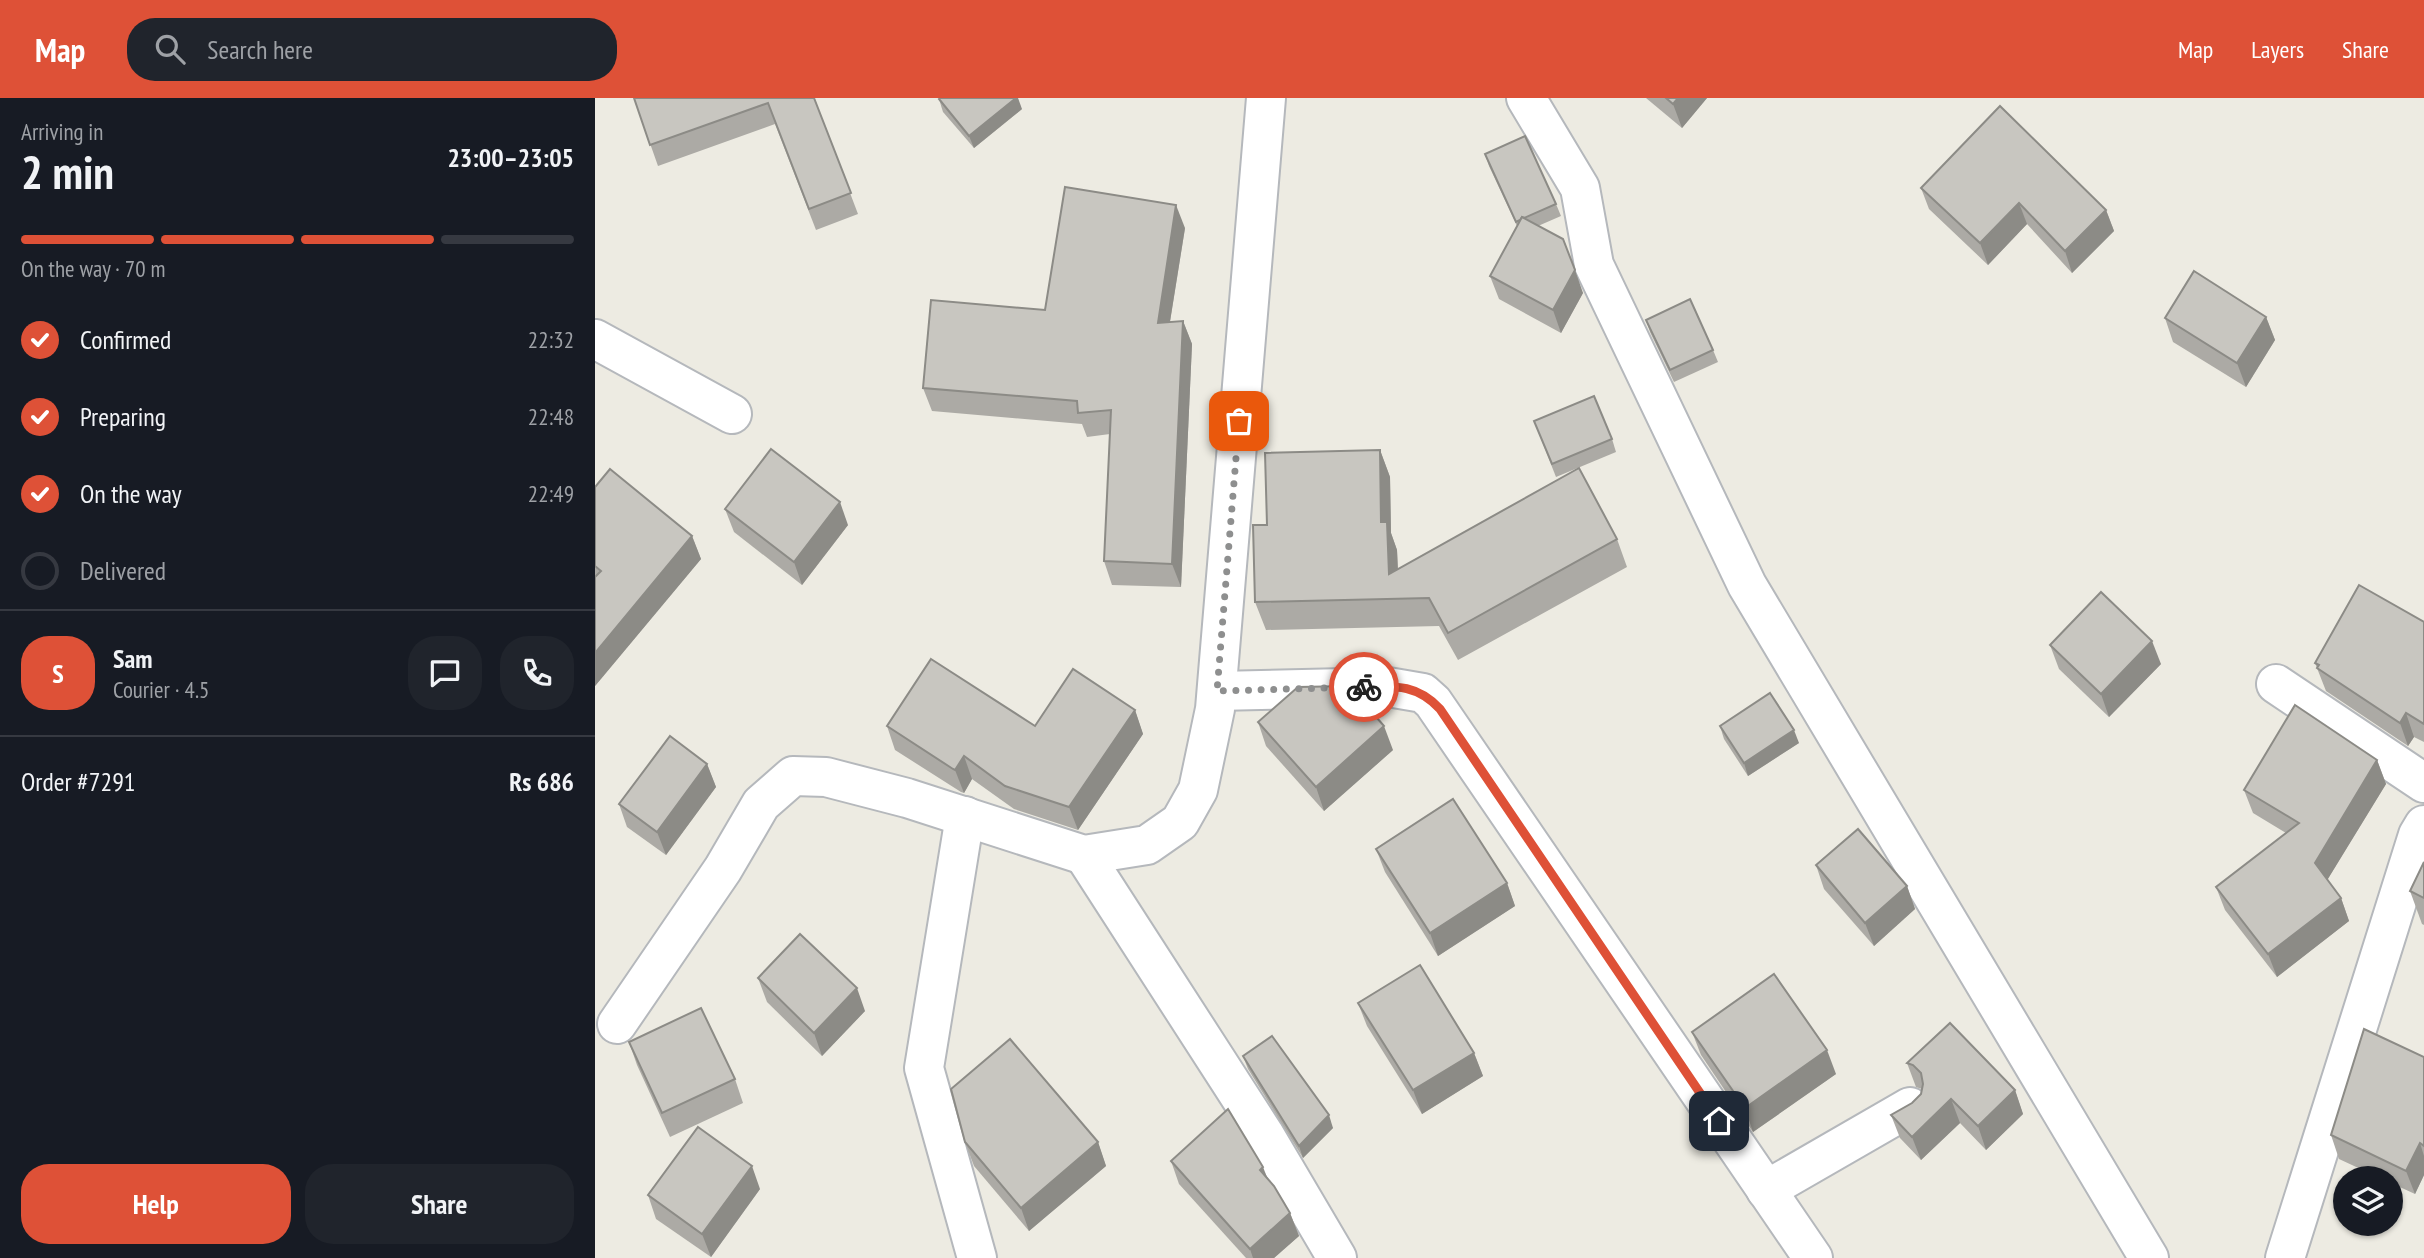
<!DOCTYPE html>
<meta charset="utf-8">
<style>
:root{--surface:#171b24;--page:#20242c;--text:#f1f3f6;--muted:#9ea1a6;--line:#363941;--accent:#de5137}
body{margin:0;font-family:"PT Sans Narrow",sans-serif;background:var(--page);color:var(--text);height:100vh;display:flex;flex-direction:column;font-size:26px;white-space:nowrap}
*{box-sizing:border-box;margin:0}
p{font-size:23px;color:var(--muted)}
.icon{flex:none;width:38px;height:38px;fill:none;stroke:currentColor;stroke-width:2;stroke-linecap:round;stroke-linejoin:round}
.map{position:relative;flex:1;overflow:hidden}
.side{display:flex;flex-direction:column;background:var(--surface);width:595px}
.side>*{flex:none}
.controls{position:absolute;left:1738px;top:1068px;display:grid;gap:14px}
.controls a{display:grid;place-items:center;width:70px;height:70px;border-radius:50%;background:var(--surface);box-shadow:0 2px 5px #0004;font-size:35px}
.pin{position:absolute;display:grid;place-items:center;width:60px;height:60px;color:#fff;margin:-30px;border-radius:14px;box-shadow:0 4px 10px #0006}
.courier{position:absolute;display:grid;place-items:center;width:70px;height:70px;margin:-35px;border:5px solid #de5137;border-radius:50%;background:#fff;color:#222;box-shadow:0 2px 9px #0007}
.headline em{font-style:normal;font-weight:700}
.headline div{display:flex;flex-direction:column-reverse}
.headline{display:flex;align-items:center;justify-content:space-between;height:119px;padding:0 21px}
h1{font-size:46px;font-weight:700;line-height:52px}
.bar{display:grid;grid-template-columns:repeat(4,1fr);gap:10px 7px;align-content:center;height:84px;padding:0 21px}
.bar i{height:9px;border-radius:5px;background:var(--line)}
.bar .active{background:var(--accent)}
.bar p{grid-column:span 4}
.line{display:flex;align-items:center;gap:18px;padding:0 21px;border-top:2px solid var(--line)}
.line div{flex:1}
.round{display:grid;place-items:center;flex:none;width:74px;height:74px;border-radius:28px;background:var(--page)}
ol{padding:0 21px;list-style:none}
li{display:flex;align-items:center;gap:21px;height:77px}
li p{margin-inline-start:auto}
li .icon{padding:7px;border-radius:50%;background:var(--accent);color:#fff;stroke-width:4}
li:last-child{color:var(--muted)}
li i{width:38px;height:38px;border:4px solid var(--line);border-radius:50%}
.button{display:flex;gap:14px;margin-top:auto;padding:14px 21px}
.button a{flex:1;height:80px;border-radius:28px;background:var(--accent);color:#fff;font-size:28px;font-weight:700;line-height:80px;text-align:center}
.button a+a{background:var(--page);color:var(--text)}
header{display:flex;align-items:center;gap:42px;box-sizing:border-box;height:98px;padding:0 35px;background:var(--accent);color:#fff}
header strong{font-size:33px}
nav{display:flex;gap:38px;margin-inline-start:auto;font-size:24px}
.search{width:490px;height:63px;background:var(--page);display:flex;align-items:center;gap:18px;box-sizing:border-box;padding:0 24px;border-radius:28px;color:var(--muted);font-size:26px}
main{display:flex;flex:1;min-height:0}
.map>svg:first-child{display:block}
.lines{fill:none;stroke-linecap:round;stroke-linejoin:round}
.minor-casing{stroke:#b5b8bc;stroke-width:42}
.minor{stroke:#fff;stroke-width:38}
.wall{fill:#acaaa5}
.shaded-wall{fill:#8c8b86}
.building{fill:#c8c6c0;stroke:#8c8b86;stroke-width:2}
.done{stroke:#8e8f8f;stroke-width:7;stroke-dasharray:0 12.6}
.route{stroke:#de5137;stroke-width:9}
</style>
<header>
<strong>Map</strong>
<div class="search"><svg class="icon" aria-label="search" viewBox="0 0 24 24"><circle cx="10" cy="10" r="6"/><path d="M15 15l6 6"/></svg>Search here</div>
<nav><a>Map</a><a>Layers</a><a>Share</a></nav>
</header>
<main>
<section class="side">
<div class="headline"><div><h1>2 min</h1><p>Arriving in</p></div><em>23:00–23:05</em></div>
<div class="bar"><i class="active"></i><i class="active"></i><i class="active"></i><i></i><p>On the way · 70 m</p></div>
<ol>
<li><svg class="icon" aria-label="check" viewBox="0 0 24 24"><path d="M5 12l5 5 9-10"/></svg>Confirmed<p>22:32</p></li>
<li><svg class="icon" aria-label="check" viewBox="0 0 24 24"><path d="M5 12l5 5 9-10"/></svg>Preparing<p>22:48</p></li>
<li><svg class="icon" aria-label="check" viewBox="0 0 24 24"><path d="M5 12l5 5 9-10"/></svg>On the way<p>22:49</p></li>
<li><i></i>Delivered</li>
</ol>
<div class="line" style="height:126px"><b class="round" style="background:var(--accent);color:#fff">S</b><div><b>Sam</b><p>Courier · 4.5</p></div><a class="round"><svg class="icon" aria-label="chat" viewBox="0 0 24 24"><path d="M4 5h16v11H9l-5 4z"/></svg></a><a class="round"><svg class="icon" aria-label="phone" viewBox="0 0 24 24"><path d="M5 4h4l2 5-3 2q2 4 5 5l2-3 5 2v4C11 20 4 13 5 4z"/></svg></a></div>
<div class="line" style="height:91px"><div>Order #7291</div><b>Rs 686</b></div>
<div class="button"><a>Help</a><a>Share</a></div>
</section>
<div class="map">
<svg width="1829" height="1160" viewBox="0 0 1829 1160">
<rect width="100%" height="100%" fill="#edebe2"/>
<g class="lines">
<defs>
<g id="minor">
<polyline points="931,0 985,90 999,167 1152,487 1554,1160"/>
<polyline points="0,241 137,316"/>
<polyline points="1681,586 1829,685"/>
<polyline points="622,593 793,589 828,595 838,604 1218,1160"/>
<polyline points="370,718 329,970 382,1160"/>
<polyline points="489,757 669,1036 742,1160"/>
<polyline points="22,926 128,771 166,706 198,678 231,679 312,700 489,757 552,747 585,724 603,692 620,611 671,0"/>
<polyline points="1171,1092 1315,1009"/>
<polyline points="1690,1160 1823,737 1829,727"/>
</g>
</defs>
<use href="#minor" class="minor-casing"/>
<use href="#minor" class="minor"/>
</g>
<g class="wall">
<polygon points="39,0 219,0 263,116 221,132 180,26 63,68"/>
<polygon points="1051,0 1112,0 1087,30"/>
<polygon points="344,1 427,11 379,50 348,14"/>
<polygon points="890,56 961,106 966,118 943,128 988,195 966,235 904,201 895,178 922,128 894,68"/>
<polygon points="1326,90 1511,112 1519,133 1477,175 1432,126 1393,167 1334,111"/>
<polygon points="590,130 575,224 588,223 597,246 586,489 517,487 509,463 515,336 492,339 487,326 337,313 328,290 450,212"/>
<polygon points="1671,219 1680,242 1651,289 1578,244 1570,220"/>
<polygon points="1051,222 1118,252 1123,264 1079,284 1055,234"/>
<polygon points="939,323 1017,341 1021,354 961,379"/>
<polygon points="785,352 795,379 796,435 802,452 803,471 1022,441 1032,469 863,562 844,528 671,532 660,504 672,427"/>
<polygon points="0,389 97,438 106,461 0,588"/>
<polygon points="130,411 253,427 207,487 139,434"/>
<polygon points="1829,524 1829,644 1819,639 1813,648 1731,593 1720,565"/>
<polygon points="1455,547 1566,566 1514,619 1464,571"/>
<polygon points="540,612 548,636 483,732 419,711 377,681 369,695 366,694 300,652 292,628 440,628"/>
<polygon points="663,624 798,652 729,713 671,648"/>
<polygon points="1125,628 1204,645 1153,678 1129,641"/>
<polygon points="1782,662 1791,686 1732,782 1746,800 1754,823 1682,879 1630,812 1621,789 1691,735 1658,715 1649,692"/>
<polygon points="112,666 121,689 71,757 32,729 24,706"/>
<polygon points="781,751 912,785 920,808 843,858 790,774"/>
<polygon points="1829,764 1829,827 1827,826 1815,793"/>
<polygon points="1221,767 1312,788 1320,811 1279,848 1229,791"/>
<polygon points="163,880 270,913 227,958 172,904"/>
<polygon points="763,905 879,955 888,978 827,1016 772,928"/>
<polygon points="1097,934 1241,976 1158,1034 1106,957"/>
<polygon points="34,944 140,981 148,1005 75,1039 42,967"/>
<polygon points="648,958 738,1030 708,1060 653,971"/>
<polygon points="1829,959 1829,1077 1820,1096 1796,1085 1796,1080 1785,1080 1744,1061 1736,1037"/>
<polygon points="1312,965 1420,992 1428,1016 1391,1052 1365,1025 1326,1062 1305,1040 1296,1017 1317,1005 1326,996 1327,991 1321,989"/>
<polygon points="370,1044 503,1044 511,1068 434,1133 379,1068"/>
<polygon points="576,1063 672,1080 695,1115 704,1138 679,1160 651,1160 584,1086"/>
<polygon points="165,1091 116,1159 61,1121 53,1097"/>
</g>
<g class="shaded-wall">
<polygon points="421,0 423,0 427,11 379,50 374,38"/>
<polygon points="1083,0 1112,0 1087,30 1078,6"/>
<polygon points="1424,105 1432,126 1393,167 1385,145"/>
<polygon points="581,107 590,130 571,248 563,225"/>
<polygon points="1511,112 1519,133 1477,175 1470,153"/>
<polygon points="980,172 988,195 966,235 958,212"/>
<polygon points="1671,219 1680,242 1651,289 1642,265"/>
<polygon points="588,223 597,246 586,489 577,466"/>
<polygon points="785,352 795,379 796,435 802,452 804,501 794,476 786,424"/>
<polygon points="245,404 253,427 207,487 199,464"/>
<polygon points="97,438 106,461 0,588 0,555"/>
<polygon points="1557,543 1566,566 1514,619 1506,596"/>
<polygon points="540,612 548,636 483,732 474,709"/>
<polygon points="1811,615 1819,639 1813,648 1805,625"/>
<polygon points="789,628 798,652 729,713 721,689"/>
<polygon points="1199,632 1204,645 1153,678 1149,665"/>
<polygon points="369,658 377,681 369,695 360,672"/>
<polygon points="1782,662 1791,686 1728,789 1720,765"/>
<polygon points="112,666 121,689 71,757 62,734"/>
<polygon points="912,785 920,808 843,858 835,835"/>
<polygon points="1312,788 1320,811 1279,848 1270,825"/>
<polygon points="1746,800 1754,823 1682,879 1673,856"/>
<polygon points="262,890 270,913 227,958 219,935"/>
<polygon points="1232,952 1241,976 1158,1034 1150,1010"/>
<polygon points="879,955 888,978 827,1016 818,992"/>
<polygon points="1420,992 1428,1016 1391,1052 1383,1028"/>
<polygon points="1356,1001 1365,1025 1326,1062 1317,1039"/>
<polygon points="734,1017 738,1030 708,1060 704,1048"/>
<polygon points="503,1044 511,1068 434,1133 426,1110"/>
<polygon points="1825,1045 1829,1058 1829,1077 1820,1096 1811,1073"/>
<polygon points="157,1068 165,1091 116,1159 107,1136"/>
<polygon points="668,1069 677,1092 665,1072"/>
<polygon points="695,1115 704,1138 679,1160 658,1160 655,1151"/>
</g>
<g class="building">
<polygon points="39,0 219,0 256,95 214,111 173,5 55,47"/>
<polygon points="345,0 421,0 374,38 344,1"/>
<polygon points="1071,0 1083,0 1078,6"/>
<polygon points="1405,8 1511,112 1470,153 1424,105 1385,145 1326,90"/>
<polygon points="930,38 961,106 929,120 927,119 925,122 921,124 890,56"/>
<polygon points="470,89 581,107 563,225 588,223 577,466 509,463 516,312 483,315 482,303 328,290 336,202 450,212"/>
<polygon points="927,119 968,141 980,172 958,212 895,178"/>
<polygon points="1599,173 1671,219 1642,265 1570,220"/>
<polygon points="1095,201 1118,252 1075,272 1051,222"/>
<polygon points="999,298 1017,341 957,366 939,323"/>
<polygon points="176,351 245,404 199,464 130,411"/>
<polygon points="785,352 786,424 792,424 794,476 984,370 1022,441 853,535 834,500 660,504 658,427 672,427 670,355"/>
<polygon points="15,371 97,438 0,555 0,479 6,473 0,468 0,389"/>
<polygon points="1764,487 1829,524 1829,626 1811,615 1805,625 1722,570 1724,567 1720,565"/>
<polygon points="1506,494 1557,543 1506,596 1455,547"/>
<polygon points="336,561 440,628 478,571 540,612 474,709 410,688 369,658 360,672 358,671 292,628"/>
<polygon points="754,588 789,628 721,689 663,624 703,589"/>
<polygon points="1175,595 1199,632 1149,665 1125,628"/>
<polygon points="1700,607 1782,662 1720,765 1746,800 1673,856 1621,789 1704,725 1649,692"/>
<polygon points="75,638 112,666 62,734 24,706"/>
<polygon points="858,701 912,785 835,835 781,751"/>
<polygon points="1263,731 1312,788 1270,825 1221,767"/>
<polygon points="1829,764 1829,800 1815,793"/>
<polygon points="205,836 262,890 219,935 163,880"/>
<polygon points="825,867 879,955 818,992 763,905"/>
<polygon points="1179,876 1232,952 1150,1010 1097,934"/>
<polygon points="106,910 140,981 67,1015 34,944"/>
<polygon points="1355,925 1420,992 1383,1028 1356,1001 1317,1039 1296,1017 1317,1005 1326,996 1328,986 1326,975 1318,967 1312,965"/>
<polygon points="1769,931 1829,959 1829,1048 1825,1045 1811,1073 1736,1037"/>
<polygon points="677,938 734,1017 704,1048 648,958"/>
<polygon points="415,941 503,1044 426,1110 370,1044 356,991"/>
<polygon points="633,1011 668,1069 665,1072 679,1088 695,1115 655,1151 576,1063"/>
<polygon points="103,1029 157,1068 107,1136 53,1097"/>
</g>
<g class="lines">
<polyline class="done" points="644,323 622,593 769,589"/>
<path class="route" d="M 769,589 C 800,588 822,586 845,611 L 1124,1023"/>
</g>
</svg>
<div class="controls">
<a><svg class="icon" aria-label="layers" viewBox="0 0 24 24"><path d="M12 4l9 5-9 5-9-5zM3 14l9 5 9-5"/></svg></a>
</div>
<div class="pin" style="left:644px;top:323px;background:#ea580c"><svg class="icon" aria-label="bag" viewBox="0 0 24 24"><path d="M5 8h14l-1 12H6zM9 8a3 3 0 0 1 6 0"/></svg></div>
<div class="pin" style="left:1124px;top:1023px;background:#1f2937"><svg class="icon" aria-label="home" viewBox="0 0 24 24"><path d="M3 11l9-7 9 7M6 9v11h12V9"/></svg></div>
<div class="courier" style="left:769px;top:589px"><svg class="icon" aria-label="bike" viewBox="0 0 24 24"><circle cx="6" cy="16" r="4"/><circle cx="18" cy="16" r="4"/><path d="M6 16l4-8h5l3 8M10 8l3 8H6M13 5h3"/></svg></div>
</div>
</main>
